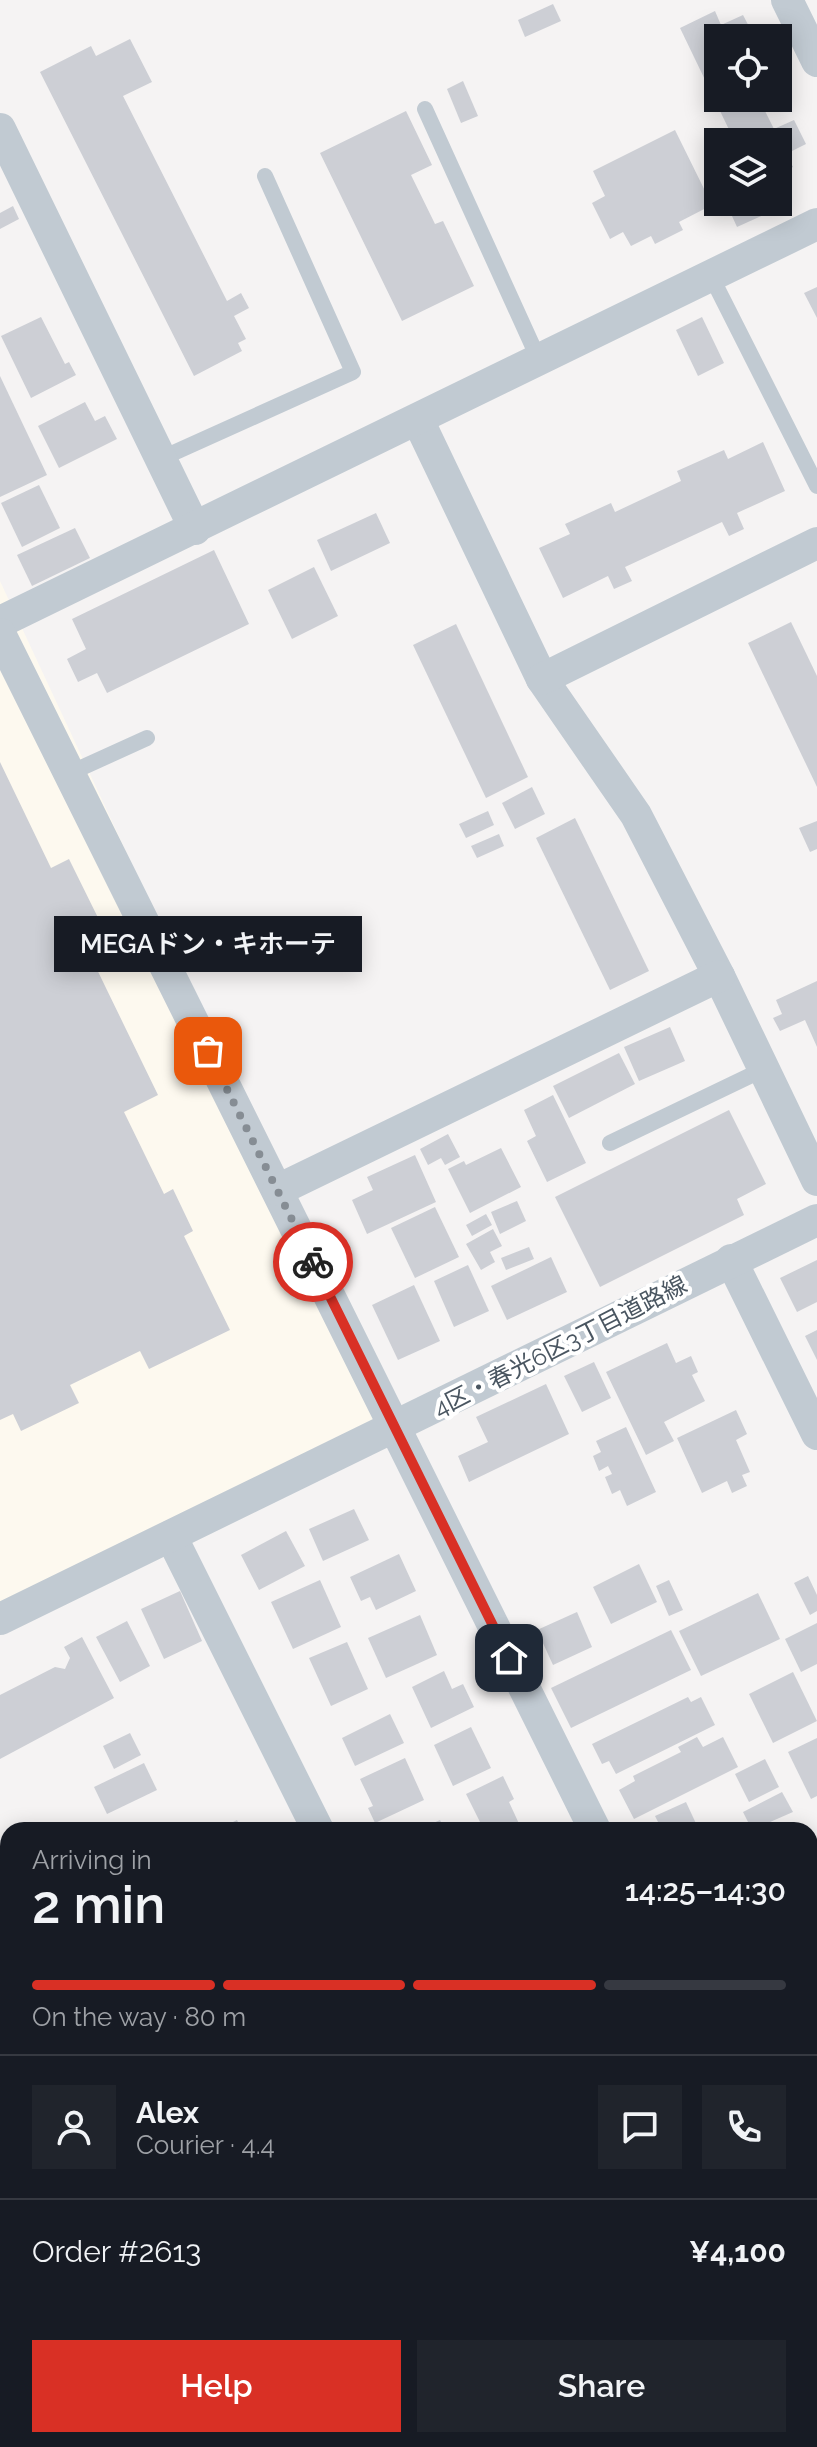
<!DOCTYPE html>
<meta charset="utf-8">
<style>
:root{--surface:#171b24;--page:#20242c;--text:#f1f3f6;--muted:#9ea1a6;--line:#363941;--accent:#d93025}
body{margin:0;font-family:Raleway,"Noto Sans JP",sans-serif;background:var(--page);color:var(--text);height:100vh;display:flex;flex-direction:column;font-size:30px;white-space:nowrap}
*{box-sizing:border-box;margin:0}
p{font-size:26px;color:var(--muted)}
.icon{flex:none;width:44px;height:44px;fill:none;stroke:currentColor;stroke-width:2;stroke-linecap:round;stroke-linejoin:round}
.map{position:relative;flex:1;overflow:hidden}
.details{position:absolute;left:0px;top:1822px;width:818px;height:626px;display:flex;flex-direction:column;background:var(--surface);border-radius:24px 24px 0 0;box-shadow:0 4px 20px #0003}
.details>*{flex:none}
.controls{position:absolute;left:704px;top:24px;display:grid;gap:16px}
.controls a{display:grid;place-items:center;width:88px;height:88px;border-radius:0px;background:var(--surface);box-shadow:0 4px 20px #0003;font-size:40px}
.pin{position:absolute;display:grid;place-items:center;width:68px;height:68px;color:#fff;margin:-34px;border-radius:16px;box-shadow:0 4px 12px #0006}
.courier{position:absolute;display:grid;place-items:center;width:80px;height:80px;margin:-40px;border:6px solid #d93025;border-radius:50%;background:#fff;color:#222;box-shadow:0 2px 10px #0007}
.bubble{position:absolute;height:56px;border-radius:0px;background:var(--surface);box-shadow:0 4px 20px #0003;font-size:26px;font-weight:600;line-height:56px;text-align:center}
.overview em{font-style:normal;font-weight:600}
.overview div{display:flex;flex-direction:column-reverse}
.overview{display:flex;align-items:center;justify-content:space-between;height:136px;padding:0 32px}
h1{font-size:52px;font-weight:600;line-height:60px}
.bar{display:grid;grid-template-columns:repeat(4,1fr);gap:12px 8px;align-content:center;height:96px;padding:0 32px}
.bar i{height:10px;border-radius:6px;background:var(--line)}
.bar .selected{background:var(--accent)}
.bar p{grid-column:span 4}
.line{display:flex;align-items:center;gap:20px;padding:0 32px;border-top:2px solid var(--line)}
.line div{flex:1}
.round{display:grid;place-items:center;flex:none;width:84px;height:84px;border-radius:0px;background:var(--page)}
.action{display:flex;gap:16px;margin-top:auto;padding:16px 32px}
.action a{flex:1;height:92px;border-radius:0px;background:var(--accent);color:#fff;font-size:32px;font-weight:600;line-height:92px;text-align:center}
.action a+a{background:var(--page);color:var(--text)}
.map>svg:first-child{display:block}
.commercial{fill:#fdf9ef}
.building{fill:#cdcfd5}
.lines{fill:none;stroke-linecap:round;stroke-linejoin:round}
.highway-casing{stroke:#7690ad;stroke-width:46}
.lane{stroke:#c1cad2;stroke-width:16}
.street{stroke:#c1cad2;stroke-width:32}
.highway{stroke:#8ba5c1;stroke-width:44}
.done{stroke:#868d94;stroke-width:8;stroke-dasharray:0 14.4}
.route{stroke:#d93025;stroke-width:10}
.labels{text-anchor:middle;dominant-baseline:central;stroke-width:8;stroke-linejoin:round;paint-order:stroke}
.street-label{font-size:24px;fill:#4a5661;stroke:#fff}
</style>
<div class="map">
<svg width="817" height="2447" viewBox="0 0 817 2447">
<rect width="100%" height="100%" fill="#f5f3f3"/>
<polygon class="commercial" points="0,581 395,1429 0,1619"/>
<g class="building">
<polygon points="553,4 561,21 525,37 518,20"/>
<polygon points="715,11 721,25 743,15 755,38 718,38 718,98 765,98 760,101 774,129 794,120 806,144 786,154 793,167 778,174 778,142 735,142 680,28"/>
<polygon points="130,39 152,82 123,96 227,301 241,293 249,308 234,316 246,339 238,343 242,351 194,376 40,72 91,46 96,56"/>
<polygon points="463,81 478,116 461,123 447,89"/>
<polygon points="406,111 432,165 411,175 435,224 443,221 474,286 402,321 320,153"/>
<polygon points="675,130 712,205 679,222 683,230 655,244 651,236 631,246 623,232 610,239 592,203 605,196 593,171"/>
<polygon points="735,202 763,202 768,213 737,227 727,205"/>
<polygon points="13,206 19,219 0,229 0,213"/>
<polygon points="817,287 817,318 804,293"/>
<polygon points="41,317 65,364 69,362 76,375 31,398 1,336"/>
<polygon points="702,317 724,363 698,376 676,330"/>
<polygon points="0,376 47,475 0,497"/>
<polygon points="85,402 95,421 105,416 117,439 59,468 38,426"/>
<polygon points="763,442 785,491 737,513 744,529 729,536 722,522 625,567 632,581 614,589 608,576 563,598 539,548 570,534 565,524 611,503 615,512 681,481 677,471 724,450 728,459"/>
<polygon points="39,485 60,528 22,547 1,503"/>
<polygon points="376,513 390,543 331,571 317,540"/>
<polygon points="75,528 90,558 32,586 17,555"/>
<polygon points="214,550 249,624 107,693 97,673 78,682 67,659 86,649 72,619"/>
<polygon points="314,567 338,616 292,639 268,590"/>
<polygon points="791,622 817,676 817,787 748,643"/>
<polygon points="456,624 528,777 486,798 413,645"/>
<polygon points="0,762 51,868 69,859 109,940 88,951 158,1095 124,1112 164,1194 173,1189 193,1231 184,1236 230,1330 149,1369 140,1351 70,1385 79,1403 21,1431 13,1414 0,1420"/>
<polygon points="532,787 545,814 515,829 502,803"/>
<polygon points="488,811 494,825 466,838 459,824"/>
<polygon points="575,818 649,971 610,990 536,838"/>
<polygon points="817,821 817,849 810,852 799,828"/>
<polygon points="499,834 504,846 477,858 471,846"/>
<polygon points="817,981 817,1047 805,1020 780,1031 773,1018 782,1014 776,1000"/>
<polygon points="670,1027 685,1061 639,1081 624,1047"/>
<polygon points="619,1053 635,1084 569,1118 553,1086"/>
<polygon points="553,1095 586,1163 547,1182 527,1141 536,1136 524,1110"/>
<polygon points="729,1110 766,1184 737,1199 744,1215 600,1287 555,1197"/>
<polygon points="448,1134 460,1157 445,1165 441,1158 428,1165 420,1149"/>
<polygon points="501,1148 521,1187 470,1213 448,1169 464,1161 466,1165"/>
<polygon points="415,1155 436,1202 367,1234 352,1200 373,1190 367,1177"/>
<polygon points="517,1201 526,1221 500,1234 491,1212"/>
<polygon points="435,1207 459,1257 415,1278 391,1228"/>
<polygon points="486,1214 492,1225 472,1236 466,1225"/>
<polygon points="493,1229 502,1246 490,1252 495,1262 481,1270 466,1244"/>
<polygon points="529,1247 534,1259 506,1270 501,1258"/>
<polygon points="551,1257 567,1292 507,1320 491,1286"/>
<polygon points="817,1260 817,1302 797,1312 780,1278"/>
<polygon points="468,1265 489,1311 454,1327 434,1281"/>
<polygon points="414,1285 440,1341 398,1360 372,1305"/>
<polygon points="817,1330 817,1360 805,1336"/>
<polygon points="667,1343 676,1363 691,1356 698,1372 692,1375 705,1401 664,1422 674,1441 646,1455 606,1372"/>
<polygon points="594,1362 611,1398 582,1412 564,1376"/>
<polygon points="546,1384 569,1434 469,1482 458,1456 488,1442 476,1417"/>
<polygon points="736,1410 747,1434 736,1440 750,1472 742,1475 747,1486 732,1493 727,1481 702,1493 677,1438"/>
<polygon points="626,1427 656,1492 627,1506 620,1490 612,1494 605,1477 612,1474 608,1466 599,1471 593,1456 601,1452 596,1441"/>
<polygon points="354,1509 369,1540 323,1561 309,1529"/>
<polygon points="286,1531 305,1566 259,1590 241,1555"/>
<polygon points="399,1554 416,1591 376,1610 370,1597 361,1601 350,1577"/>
<polygon points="639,1564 657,1602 611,1624 593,1587"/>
<polygon points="808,1576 817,1595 817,1611 810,1615 794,1583"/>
<polygon points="320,1580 341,1627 293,1649 271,1602"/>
<polygon points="669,1580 683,1610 669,1616 656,1586"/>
<polygon points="180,1591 202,1641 164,1659 141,1609"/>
<polygon points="758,1593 780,1639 701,1676 679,1631"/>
<polygon points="577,1612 592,1647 553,1665 537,1630"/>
<polygon points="420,1615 437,1655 386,1678 368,1638"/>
<polygon points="127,1621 150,1666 120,1682 96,1637"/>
<polygon points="817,1623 817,1664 801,1672 785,1639"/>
<polygon points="671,1630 691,1670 571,1728 551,1688"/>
<polygon points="82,1637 114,1698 0,1759 0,1695 55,1667 65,1669 70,1658 64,1647"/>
<polygon points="347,1642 368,1689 331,1706 309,1658"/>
<polygon points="444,1671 452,1689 463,1684 474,1707 431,1728 412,1687"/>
<polygon points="793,1672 817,1721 773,1743 749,1694"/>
<polygon points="688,1697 691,1702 701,1697 715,1725 616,1774 609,1761 602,1764 592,1744"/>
<polygon points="390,1714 404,1743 355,1766 342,1738"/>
<polygon points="471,1727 491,1768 453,1786 434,1745"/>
<polygon points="130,1733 141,1755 114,1769 103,1746"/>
<polygon points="697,1737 703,1747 723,1737 738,1767 634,1819 619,1790 635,1781 633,1776 681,1752 678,1747"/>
<polygon points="817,1738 817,1796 811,1799 788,1752"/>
<polygon points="405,1758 424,1800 375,1823 368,1808 373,1806 360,1779"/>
<polygon points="765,1759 779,1787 749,1802 735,1774"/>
<polygon points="144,1763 157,1790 107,1814 94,1787"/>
<polygon points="503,1776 514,1799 509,1802 521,1828 484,1830 466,1794"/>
<polygon points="782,1792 793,1812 752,1830 743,1812"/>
<polygon points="686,1802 699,1830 662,1830 655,1816"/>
<polygon points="237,1820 242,1830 217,1830"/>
<polygon points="440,1820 445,1830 418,1830"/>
<polygon points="817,1862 817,1902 810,1906 810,1865"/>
<polygon points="817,1971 817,2010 810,2013 810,1974"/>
<polygon points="8,2021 8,2070 0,2054 0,2025"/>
<polygon points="810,2023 817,2038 817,2086 810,2089"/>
<polygon points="817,2102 817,2193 815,2194 810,2183 810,2105"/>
<polygon points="810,2246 817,2259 817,2309 810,2312"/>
<polygon points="810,2320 817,2335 817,2384 810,2388"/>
<polygon points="817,2394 817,2432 810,2435 810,2398"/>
<polygon points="209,2440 288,2440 291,2447 212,2447"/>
<polygon points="517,2440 542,2440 545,2447 502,2447"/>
<polygon points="620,2440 661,2440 664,2447 623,2447"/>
<polygon points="675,2440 741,2440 744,2447 678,2447"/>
</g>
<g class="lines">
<defs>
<g id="highway">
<polyline points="0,2227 8,2244"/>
<polyline points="102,2440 105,2447"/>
</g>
</defs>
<use href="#highway" class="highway-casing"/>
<g class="lane">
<polyline points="425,109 539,360"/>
<polyline points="711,276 817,486"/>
<polyline points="160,459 353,372 265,176"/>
<polyline points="70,773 147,738"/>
<polyline points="610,1143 764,1069"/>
<polyline points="0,2313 8,2309"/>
</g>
<g class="street">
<polyline points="787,0 817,61"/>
<polyline points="0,129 195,529"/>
<polyline points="418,420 542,679 636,815 719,976 817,1180"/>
<polyline points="0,622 817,224"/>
<polyline points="0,634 595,1830"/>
<polyline points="542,679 817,543"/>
<polyline points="278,1190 719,976"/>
<polyline points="731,1260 817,1434"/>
<polyline points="171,1536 318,1830"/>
<polyline points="0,1619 817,1220"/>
<polyline points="810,1939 817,1936"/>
<polyline points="581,2440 584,2447"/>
<polyline points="766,2440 769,2447"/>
</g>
<use href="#highway" class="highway"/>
</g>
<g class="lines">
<polyline class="done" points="208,1051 313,1262"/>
<polyline class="route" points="313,1262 509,1658"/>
</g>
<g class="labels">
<g class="street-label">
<text transform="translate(560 1346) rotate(-27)">4区・春光6区3丁目道路線</text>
</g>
</g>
</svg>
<div class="controls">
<a><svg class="icon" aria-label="locate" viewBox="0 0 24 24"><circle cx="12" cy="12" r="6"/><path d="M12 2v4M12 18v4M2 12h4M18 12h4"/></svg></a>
<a><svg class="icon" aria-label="layers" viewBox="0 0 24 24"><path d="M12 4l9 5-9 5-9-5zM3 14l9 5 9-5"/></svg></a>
</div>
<div class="pin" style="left:208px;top:1051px;background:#ea580c"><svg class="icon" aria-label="bag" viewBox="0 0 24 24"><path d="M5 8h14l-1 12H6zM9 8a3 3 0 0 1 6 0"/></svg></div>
<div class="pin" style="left:509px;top:1658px;background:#1f2937"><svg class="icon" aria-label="home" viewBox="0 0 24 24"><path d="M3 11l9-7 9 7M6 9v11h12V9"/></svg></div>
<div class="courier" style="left:313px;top:1262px"><svg class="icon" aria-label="bike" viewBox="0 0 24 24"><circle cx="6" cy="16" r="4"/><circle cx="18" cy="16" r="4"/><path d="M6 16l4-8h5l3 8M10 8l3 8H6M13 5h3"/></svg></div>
<div class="bubble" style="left:54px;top:916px;width:308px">MEGAドン・キホーテ</div>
<section class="details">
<div class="overview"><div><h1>2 min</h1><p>Arriving in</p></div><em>14:25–14:30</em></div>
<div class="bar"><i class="selected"></i><i class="selected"></i><i class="selected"></i><i></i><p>On the way · 80 m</p></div>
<div class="line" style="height:144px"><a class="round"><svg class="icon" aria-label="person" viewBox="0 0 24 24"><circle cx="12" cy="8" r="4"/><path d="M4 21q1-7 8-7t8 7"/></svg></a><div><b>Alex</b><p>Courier · 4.4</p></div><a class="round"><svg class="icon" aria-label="chat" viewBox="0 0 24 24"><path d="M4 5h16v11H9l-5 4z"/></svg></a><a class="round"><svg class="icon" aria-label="phone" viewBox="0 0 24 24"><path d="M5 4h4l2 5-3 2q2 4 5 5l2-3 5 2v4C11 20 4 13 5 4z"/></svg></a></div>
<div class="line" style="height:104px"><div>Order #2613</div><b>¥4,100</b></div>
<div class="action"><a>Help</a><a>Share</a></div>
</section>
</div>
